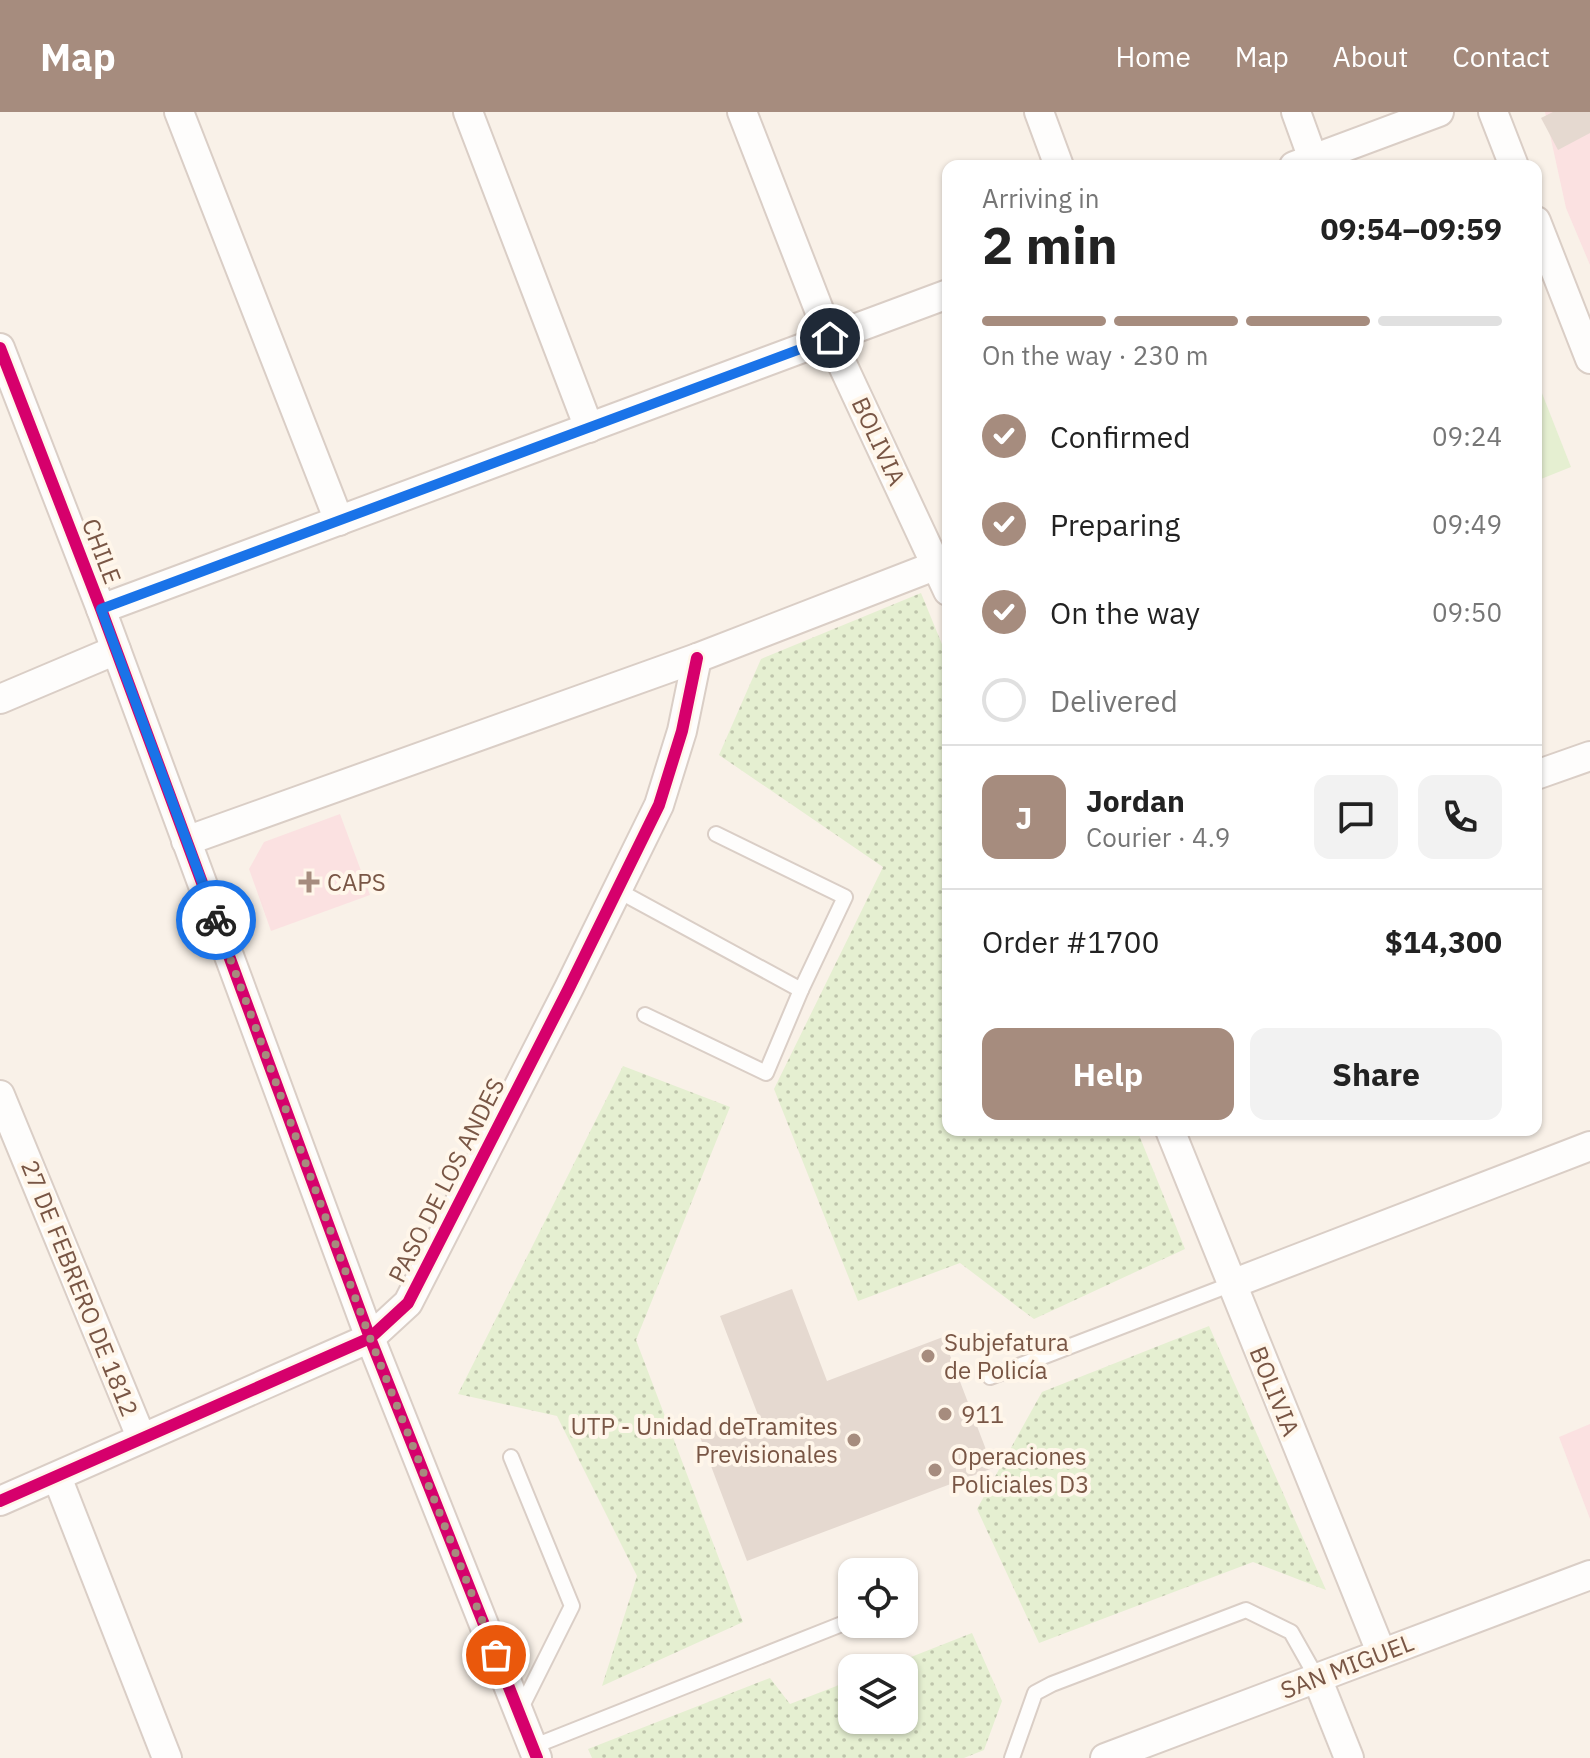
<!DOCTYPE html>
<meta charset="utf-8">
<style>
:root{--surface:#fff;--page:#f2f2f2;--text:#222;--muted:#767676;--line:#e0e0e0;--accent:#a68c7e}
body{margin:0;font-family:"IBM Plex Sans",sans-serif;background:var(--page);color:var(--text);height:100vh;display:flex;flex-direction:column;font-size:30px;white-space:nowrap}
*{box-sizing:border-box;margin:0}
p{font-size:26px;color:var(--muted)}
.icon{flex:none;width:44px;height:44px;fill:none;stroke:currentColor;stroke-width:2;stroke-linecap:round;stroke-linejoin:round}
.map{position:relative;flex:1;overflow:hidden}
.sheet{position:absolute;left:942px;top:48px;width:600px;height:976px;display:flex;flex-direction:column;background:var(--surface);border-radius:16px;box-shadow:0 2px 6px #0004}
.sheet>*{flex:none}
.fabs{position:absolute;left:838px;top:1446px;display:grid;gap:16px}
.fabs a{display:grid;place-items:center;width:80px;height:80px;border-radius:16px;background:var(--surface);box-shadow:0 2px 6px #0004;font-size:40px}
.pin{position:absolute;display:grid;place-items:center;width:68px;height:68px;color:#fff;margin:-34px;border:4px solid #fff;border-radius:50%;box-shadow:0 2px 8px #0007}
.courier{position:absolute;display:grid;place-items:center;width:80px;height:80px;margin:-40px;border:6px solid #1a73e8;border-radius:50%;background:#fff;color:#222;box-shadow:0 2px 10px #0007}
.summary em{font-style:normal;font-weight:800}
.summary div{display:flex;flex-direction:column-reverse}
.summary{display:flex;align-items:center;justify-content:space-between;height:136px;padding:0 40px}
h1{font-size:52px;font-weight:800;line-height:60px}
.bar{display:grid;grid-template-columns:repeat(4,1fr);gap:12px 8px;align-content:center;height:96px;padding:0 40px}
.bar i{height:10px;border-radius:6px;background:var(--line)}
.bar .on{background:var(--accent)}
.bar p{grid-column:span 4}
.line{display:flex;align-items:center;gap:20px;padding:0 40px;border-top:2px solid var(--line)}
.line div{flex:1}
.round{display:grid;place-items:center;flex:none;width:84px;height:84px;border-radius:16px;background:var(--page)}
ol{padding:0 40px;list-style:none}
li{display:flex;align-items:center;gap:24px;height:88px}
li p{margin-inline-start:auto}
li .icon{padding:8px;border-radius:50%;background:var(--accent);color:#fff;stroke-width:4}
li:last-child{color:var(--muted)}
li i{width:44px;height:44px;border:4px solid var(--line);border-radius:50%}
.cta{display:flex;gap:16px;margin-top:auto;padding:16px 40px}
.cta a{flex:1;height:92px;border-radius:16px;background:var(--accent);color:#fff;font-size:32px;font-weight:800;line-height:92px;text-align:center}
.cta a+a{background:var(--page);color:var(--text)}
header{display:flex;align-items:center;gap:48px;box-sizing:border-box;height:112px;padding:0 40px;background:var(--accent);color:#fff}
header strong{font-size:38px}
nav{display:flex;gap:44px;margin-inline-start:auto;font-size:28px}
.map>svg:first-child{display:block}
.medical{fill:#fbe1e1}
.grass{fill:url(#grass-dots)}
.garden{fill:#e5efd1}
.building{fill:#e5d9d0}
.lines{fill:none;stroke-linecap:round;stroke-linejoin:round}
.service-casing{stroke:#dacec6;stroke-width:18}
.minor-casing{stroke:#dacec6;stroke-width:32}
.service{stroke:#fefdfc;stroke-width:14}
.minor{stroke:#fefdfc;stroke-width:28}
.cycleway-casing{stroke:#fff6ea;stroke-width:17}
.cycleway{stroke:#d6006c;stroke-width:12}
.done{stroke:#a68c7e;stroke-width:8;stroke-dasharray:0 14.4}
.route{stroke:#1a73e8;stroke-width:10}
.poi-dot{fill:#a68c7e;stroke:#fff6ea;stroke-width:3}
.labels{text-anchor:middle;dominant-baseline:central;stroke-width:8;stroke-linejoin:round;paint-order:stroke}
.street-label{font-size:24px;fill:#795645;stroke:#fff6ea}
.poi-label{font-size:24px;fill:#795645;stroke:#fff6ea;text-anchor:start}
</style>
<header>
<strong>Map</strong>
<nav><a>Home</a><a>Map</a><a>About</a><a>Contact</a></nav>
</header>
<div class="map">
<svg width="1590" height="1646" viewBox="0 0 1590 1646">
<defs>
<pattern id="grass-dots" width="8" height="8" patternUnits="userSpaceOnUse" patternTransform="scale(2)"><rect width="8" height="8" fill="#e5efd1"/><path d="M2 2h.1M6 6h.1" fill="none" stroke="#bec4ab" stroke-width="1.8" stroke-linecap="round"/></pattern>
</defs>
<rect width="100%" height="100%" fill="#f9f1e8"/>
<g class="medical">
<polygon points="1545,0 1590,0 1590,153 1566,96"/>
<polygon points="340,702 370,783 271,819 249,757 264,730"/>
<polygon points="1590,1312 1590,1407 1559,1325"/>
</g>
<g class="grass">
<polygon points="921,481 948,547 948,1018 1137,1018 1185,1137 1034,1207 960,1151 858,1189 774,977 883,755 719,643 761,547"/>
<polygon points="623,954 730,995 636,1228 743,1510 602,1574 637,1464 557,1304 458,1282"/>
<polygon points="1209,1214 1326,1478 1253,1450 1039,1531 977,1397 1042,1280"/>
<polygon points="972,1521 1002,1589 984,1638 964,1646 592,1646 588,1637 770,1566 790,1592 852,1568 852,1608 904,1608 904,1556 883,1556"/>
</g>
<polygon class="garden" points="1536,266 1571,355 1536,369"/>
<g class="building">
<polygon points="1553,0 1590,0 1590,21 1558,38 1541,6"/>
<polygon points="792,1177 827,1269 943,1225 993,1356 747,1449 700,1325 758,1303 720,1204"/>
</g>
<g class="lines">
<defs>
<g id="service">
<polyline points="617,778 801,878 845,785 716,722"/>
<polyline points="645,903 766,961 801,878"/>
<polyline points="990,1265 1232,1172"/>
<polyline points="511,1345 572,1494 519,1600"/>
<polyline points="904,1487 908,1485"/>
<polyline points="532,1635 852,1508"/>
<polyline points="1012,1646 1035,1581 1052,1572 1246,1498 1291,1520 1317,1566"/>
</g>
<g id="minor">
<polyline points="179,0 339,409"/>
<polyline points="468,0 589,316"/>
<polyline points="742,0 830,226 948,479"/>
<polyline points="1039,0 1059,54"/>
<polyline points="1296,0 1313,47"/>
<polyline points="1493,0 1514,54"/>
<polyline points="1294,54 1439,0"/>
<polyline points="1536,109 1590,247"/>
<polyline points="0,236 101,497 370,1226 537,1646"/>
<polyline points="101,497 948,182"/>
<polyline points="0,587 116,538"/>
<polyline points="1536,663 1590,644"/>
<polyline points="186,729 697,546 937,453"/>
<polyline points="0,983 141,1325"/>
<polyline points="1170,1018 1381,1540"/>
<polyline points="1232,1172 1590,1034"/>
<polyline points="57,1365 167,1646"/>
<polyline points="0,1389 370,1226 408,1191 569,876 659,693 682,619 697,546"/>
<polyline points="1317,1566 1349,1646"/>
<polyline points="1105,1646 1590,1463"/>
</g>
</defs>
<use href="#service" class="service-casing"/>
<use href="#minor" class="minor-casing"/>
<use href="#service" class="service"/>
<use href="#minor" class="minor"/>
<defs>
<g id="cycleway">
<polyline points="0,236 101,497 370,1226 537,1646"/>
<polyline points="0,1389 370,1226 408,1191 569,876 659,693 682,619 697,546"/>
</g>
</defs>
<use href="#cycleway" class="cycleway-casing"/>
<use href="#cycleway" class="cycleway"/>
</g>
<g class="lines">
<polyline class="done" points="216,808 370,1226 496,1543"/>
<polyline class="route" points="216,808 101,497 830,226"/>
</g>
<g class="poi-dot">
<path d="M305 758h8v8h8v8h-8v8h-8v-8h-8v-8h8z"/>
<circle cx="928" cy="1244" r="8"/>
<circle cx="945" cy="1302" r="8"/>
<circle cx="854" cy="1328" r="8"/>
<circle cx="935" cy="1358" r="8"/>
</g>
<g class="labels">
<g class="street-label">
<text transform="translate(879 329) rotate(65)">BOLIVIA</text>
<text transform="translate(102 439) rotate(69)">CHILE</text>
<text transform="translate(446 1068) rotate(-63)">PASO DE LOS ANDES</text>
<text transform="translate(80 1176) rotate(68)">27 DE FEBRERO DE 1812</text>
<text transform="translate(1275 1279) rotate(68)">BOLIVIA</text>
<text transform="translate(1347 1554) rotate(-21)">SAN MIGUEL</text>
</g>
<g class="poi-label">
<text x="327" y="770">CAPS</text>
<text x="944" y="1230">Subjefatura<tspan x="944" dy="28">de Policía</tspan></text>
<text x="961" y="1302">911</text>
<text x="838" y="1314" text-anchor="end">UTP - Unidad deTramites<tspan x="838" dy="28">Previsionales</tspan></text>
<text x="951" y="1344">Operaciones<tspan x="951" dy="28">Policiales D3</tspan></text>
</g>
</g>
</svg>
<div class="fabs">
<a><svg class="icon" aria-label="locate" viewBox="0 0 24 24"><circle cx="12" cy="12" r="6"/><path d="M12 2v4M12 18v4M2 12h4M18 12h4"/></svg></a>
<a><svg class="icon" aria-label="layers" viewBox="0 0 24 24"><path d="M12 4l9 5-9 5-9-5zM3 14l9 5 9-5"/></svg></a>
</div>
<div class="pin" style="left:496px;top:1543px;background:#ea580c"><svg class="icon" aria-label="bag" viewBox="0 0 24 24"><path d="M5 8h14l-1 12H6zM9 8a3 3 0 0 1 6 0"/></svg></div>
<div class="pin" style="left:830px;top:226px;background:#1f2937"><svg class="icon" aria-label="home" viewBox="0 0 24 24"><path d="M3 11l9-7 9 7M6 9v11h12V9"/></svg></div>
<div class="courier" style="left:216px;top:808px"><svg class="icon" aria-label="bike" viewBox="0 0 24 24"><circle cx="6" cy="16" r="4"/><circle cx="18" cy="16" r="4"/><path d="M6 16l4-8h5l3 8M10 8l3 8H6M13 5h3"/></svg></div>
<section class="sheet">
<div class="summary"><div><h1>2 min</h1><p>Arriving in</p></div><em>09:54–09:59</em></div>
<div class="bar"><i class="on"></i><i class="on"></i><i class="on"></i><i></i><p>On the way · 230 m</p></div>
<ol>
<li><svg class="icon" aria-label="check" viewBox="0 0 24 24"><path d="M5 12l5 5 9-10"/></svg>Confirmed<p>09:24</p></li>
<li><svg class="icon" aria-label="check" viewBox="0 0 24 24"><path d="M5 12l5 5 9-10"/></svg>Preparing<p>09:49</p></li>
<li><svg class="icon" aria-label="check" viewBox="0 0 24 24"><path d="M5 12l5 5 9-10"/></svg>On the way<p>09:50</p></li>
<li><i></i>Delivered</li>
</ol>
<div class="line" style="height:144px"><b class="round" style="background:var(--accent);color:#fff">J</b><div><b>Jordan</b><p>Courier · 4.9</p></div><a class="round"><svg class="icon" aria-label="chat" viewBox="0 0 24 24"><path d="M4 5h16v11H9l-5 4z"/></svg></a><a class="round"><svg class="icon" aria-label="phone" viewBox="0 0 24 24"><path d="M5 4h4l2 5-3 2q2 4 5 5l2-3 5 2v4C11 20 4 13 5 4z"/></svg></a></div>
<div class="line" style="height:104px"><div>Order #1700</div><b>$14,300</b></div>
<div class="cta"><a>Help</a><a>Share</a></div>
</section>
</div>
